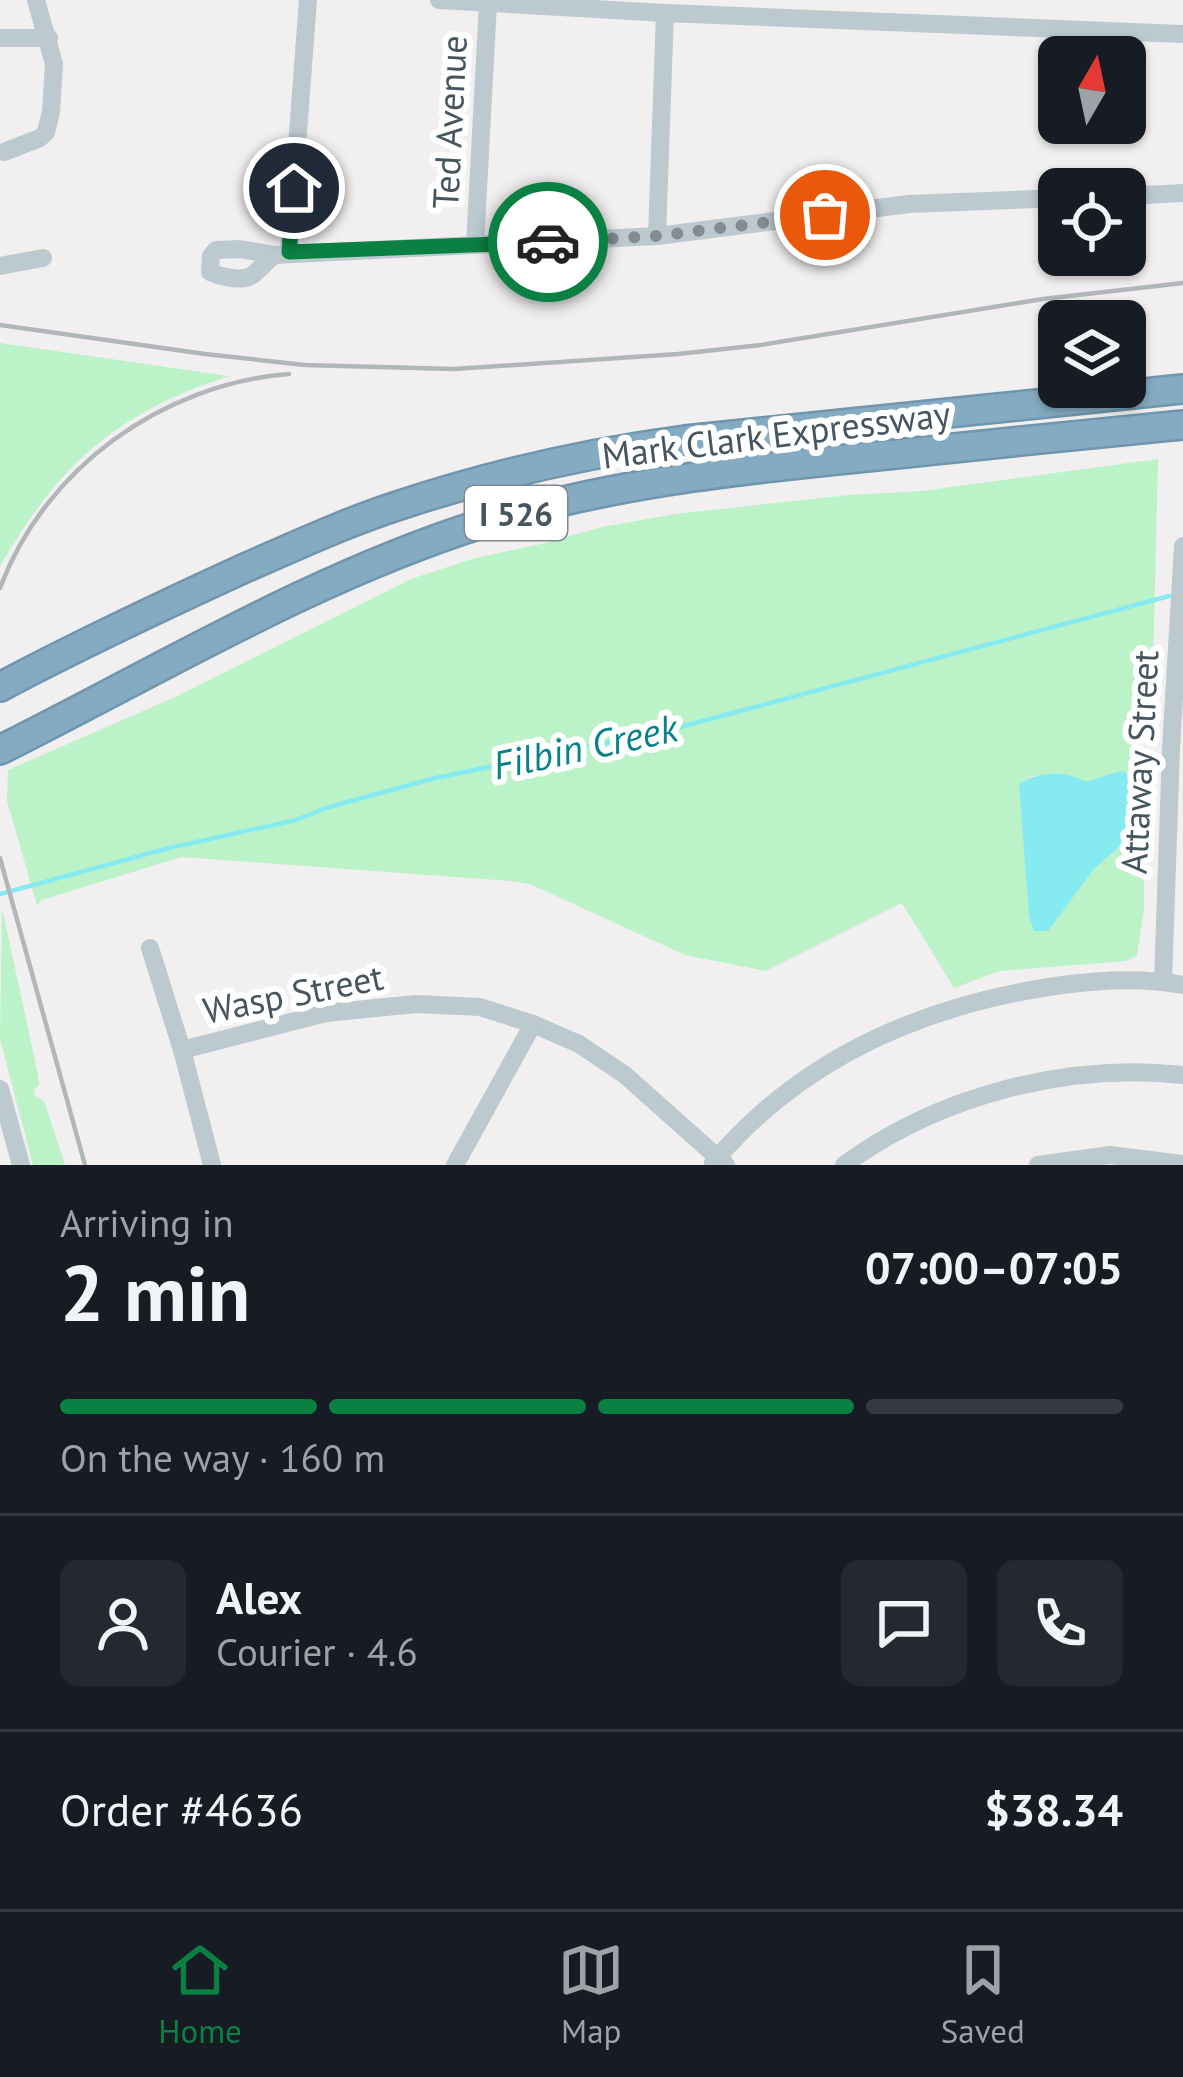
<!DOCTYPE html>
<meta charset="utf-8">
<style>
:root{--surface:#171b24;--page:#242831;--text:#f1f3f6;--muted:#9ea1a6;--line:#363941;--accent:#0b8043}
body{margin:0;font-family:"PT Sans",sans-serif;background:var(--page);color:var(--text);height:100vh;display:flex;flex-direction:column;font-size:45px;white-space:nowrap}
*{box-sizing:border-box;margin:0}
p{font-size:39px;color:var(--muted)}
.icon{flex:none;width:66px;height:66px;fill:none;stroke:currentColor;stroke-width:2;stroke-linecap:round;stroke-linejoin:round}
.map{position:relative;height:1165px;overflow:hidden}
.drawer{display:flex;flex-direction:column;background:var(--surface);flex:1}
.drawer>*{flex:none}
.needle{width:78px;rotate:9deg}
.controls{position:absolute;left:1038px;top:36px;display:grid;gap:24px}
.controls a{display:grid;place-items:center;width:108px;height:108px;border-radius:18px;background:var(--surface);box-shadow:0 3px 9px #0004;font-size:60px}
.pin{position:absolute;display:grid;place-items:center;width:102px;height:102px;color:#fff;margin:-51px;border:6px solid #fff;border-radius:50%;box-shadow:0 3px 12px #0007}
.courier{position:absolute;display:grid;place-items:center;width:120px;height:120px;margin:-60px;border:9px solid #0b8043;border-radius:50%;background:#fff;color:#222;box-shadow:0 3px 15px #0007}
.headline em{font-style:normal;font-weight:700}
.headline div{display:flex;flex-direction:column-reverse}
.headline{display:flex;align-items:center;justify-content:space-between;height:204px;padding:0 60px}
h1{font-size:78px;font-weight:700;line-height:90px}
.bar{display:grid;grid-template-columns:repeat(4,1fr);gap:18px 12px;align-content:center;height:144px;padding:0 60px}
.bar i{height:15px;border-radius:9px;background:var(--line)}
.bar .selected{background:var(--accent)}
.bar p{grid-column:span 4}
.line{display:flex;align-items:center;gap:30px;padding:0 60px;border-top:3px solid var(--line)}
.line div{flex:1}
.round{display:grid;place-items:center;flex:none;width:126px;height:126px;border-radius:18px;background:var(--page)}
.tab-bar{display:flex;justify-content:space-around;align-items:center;height:168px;border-top:3px solid var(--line);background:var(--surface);font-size:33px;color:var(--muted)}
.tab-bar a{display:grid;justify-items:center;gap:6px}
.tab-bar .selected{color:var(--accent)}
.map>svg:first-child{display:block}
.green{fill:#bbf2c8}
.water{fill:#86ebf1}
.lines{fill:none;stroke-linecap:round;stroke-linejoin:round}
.stream{stroke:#86ebf1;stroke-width:4.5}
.highway-casing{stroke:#6f96ad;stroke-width:32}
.minor{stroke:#bcc9cf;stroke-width:18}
.highway{stroke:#84abc1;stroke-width:27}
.rail{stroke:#b1b6ba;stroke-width:4.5}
.done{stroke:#828c91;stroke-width:12;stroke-dasharray:0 21.6}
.route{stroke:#0b8043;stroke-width:15}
.labels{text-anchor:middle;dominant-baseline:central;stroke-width:12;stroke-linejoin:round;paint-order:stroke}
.shield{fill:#fff;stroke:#7e898e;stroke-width:3}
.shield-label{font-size:33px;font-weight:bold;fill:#46565e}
.street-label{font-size:36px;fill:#46565e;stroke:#fff}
.water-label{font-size:39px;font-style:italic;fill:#07828a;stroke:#fff}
</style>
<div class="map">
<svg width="1183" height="1165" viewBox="0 0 1183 1165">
<rect width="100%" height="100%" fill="#f2eff0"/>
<g class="green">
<path d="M 0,343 L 229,376 C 116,413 59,464 0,566 Z"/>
<polygon points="1158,459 1153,668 1131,777 1122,771 1086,782 1061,774 1032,776 1019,784 1020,800 1048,930 1094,869 1128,839 1144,843 1144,909 1137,956 1126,961 1000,971 954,988 902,903 766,971 685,955 530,884 510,881 181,857 42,900 37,905 7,801 8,770 175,697 411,579 475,558 541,544 602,527 675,514 849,495 921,491"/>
<polygon points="2,908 37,1070 39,1085 34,1089 35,1096 44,1101 65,1165 33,1165 0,1039"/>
</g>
<path class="water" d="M 1123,771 L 1131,777 L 1137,800 L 1128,839 L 1094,869 L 1048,931 L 1034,931 L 1029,916 L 1019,784 C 1035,773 1057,771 1076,777 C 1079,778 1082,781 1085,781 C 1090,782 1113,772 1123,771 Z"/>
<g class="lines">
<polyline class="stream" points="0,894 169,848 296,820 326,808 431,779 673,729 1169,596"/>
<defs>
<g id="highway">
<path d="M 0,687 C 81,644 164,605 247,567 C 298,545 347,522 400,505 C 493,474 588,453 685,440 L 1183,389"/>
<path d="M 0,750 C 160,670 313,577 484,523 C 609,483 737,470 867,457 C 972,446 1078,435 1183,425"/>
</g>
</defs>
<use href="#highway" class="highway-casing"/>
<g class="minor">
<polyline points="439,0 665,13 1183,34"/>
<polyline points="0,38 49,38"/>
<polyline points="4,152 40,138 46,132 51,112 54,64 36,0"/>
<polyline points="1125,196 1183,193"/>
<polyline points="657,236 665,13"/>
<polyline points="475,245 488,3"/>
<polyline points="289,252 308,0"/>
<path d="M 274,255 C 269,259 255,274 251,276 C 240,282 219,276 210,272 L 211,256 L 216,250 L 240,249 L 274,255 L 657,236 L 909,204 L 1059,198"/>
<polyline points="0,266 43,258"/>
<polyline points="150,948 182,1050 212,1165"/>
<polyline points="1163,981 1171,749 1183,546"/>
<polyline points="182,1050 326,1013 416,1004 480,1007 533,1024 579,1044 625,1075 726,1165"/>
<polyline points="0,1089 21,1165"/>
<path d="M 713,1163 C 801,1058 921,1006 1055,986 C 1096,980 1142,977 1183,985"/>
<polyline points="455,1165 533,1024"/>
<path d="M 844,1165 C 938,1096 1067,1062 1183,1075"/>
<polyline points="1038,1165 1110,1155 1183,1164"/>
</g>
<use href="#highway" class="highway"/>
<g class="rail">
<polyline points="0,325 205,354 305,365 454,369 678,354 761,345 1043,299 1183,283"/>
<path d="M 0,588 C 45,468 162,384 289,374"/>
<polyline points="0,858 85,1165"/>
</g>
</g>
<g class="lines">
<polyline class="done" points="548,242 657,236 825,215"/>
<polyline class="route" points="294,188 289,252 548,242"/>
</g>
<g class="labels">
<rect class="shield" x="465" y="486" width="102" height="54" rx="9"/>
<g class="shield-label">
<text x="516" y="513">I 526</text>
</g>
<g class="street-label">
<text transform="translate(449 122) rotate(-87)">Ted Avenue</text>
<text transform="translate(776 434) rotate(-7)">Mark Clark Expressway</text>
<text transform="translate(1139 762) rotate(-87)">Attaway Street</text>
<text transform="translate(293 993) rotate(-11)">Wasp Street</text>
</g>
<g class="water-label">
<text transform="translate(585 746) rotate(-12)">Filbin Creek</text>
</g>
</g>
</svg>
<div class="controls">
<a><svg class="needle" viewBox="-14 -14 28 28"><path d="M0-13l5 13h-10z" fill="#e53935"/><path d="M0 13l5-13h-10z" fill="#9ea1a6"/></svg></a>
<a><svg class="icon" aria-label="locate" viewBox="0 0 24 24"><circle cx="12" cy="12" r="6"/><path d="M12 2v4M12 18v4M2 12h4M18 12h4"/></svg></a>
<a><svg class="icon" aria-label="layers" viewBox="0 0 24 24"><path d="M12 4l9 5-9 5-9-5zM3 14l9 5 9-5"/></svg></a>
</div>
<div class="pin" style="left:825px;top:215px;background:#ea580c"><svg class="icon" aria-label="bag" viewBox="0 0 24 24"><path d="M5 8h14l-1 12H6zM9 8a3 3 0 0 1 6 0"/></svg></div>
<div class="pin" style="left:294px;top:188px;background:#1f2937"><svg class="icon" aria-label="home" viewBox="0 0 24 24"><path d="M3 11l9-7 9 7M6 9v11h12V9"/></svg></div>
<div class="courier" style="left:548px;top:242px"><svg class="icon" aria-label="car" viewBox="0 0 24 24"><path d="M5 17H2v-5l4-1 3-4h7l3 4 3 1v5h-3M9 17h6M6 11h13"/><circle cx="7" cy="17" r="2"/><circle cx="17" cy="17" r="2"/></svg></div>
</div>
<section class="drawer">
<div class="headline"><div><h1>2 min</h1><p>Arriving in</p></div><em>07:00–07:05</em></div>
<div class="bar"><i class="selected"></i><i class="selected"></i><i class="selected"></i><i></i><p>On the way · 160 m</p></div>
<div class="line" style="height:216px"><a class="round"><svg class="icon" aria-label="person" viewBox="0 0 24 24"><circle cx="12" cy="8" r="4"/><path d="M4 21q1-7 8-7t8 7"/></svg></a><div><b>Alex</b><p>Courier · 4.6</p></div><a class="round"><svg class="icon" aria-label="chat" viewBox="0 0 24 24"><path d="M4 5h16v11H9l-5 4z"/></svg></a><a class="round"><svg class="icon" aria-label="phone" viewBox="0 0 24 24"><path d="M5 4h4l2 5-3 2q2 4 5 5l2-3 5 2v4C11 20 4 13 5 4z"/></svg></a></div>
<div class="line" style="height:156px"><div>Order #4636</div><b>$38.34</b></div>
</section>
<nav class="tab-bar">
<a class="selected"><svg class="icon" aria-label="home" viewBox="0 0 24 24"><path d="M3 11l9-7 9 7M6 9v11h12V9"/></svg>Home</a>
<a><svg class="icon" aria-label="map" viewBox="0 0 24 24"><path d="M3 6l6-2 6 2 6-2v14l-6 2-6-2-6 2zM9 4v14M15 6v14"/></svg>Map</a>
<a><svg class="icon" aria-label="saved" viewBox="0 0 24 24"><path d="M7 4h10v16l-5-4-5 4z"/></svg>Saved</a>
</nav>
